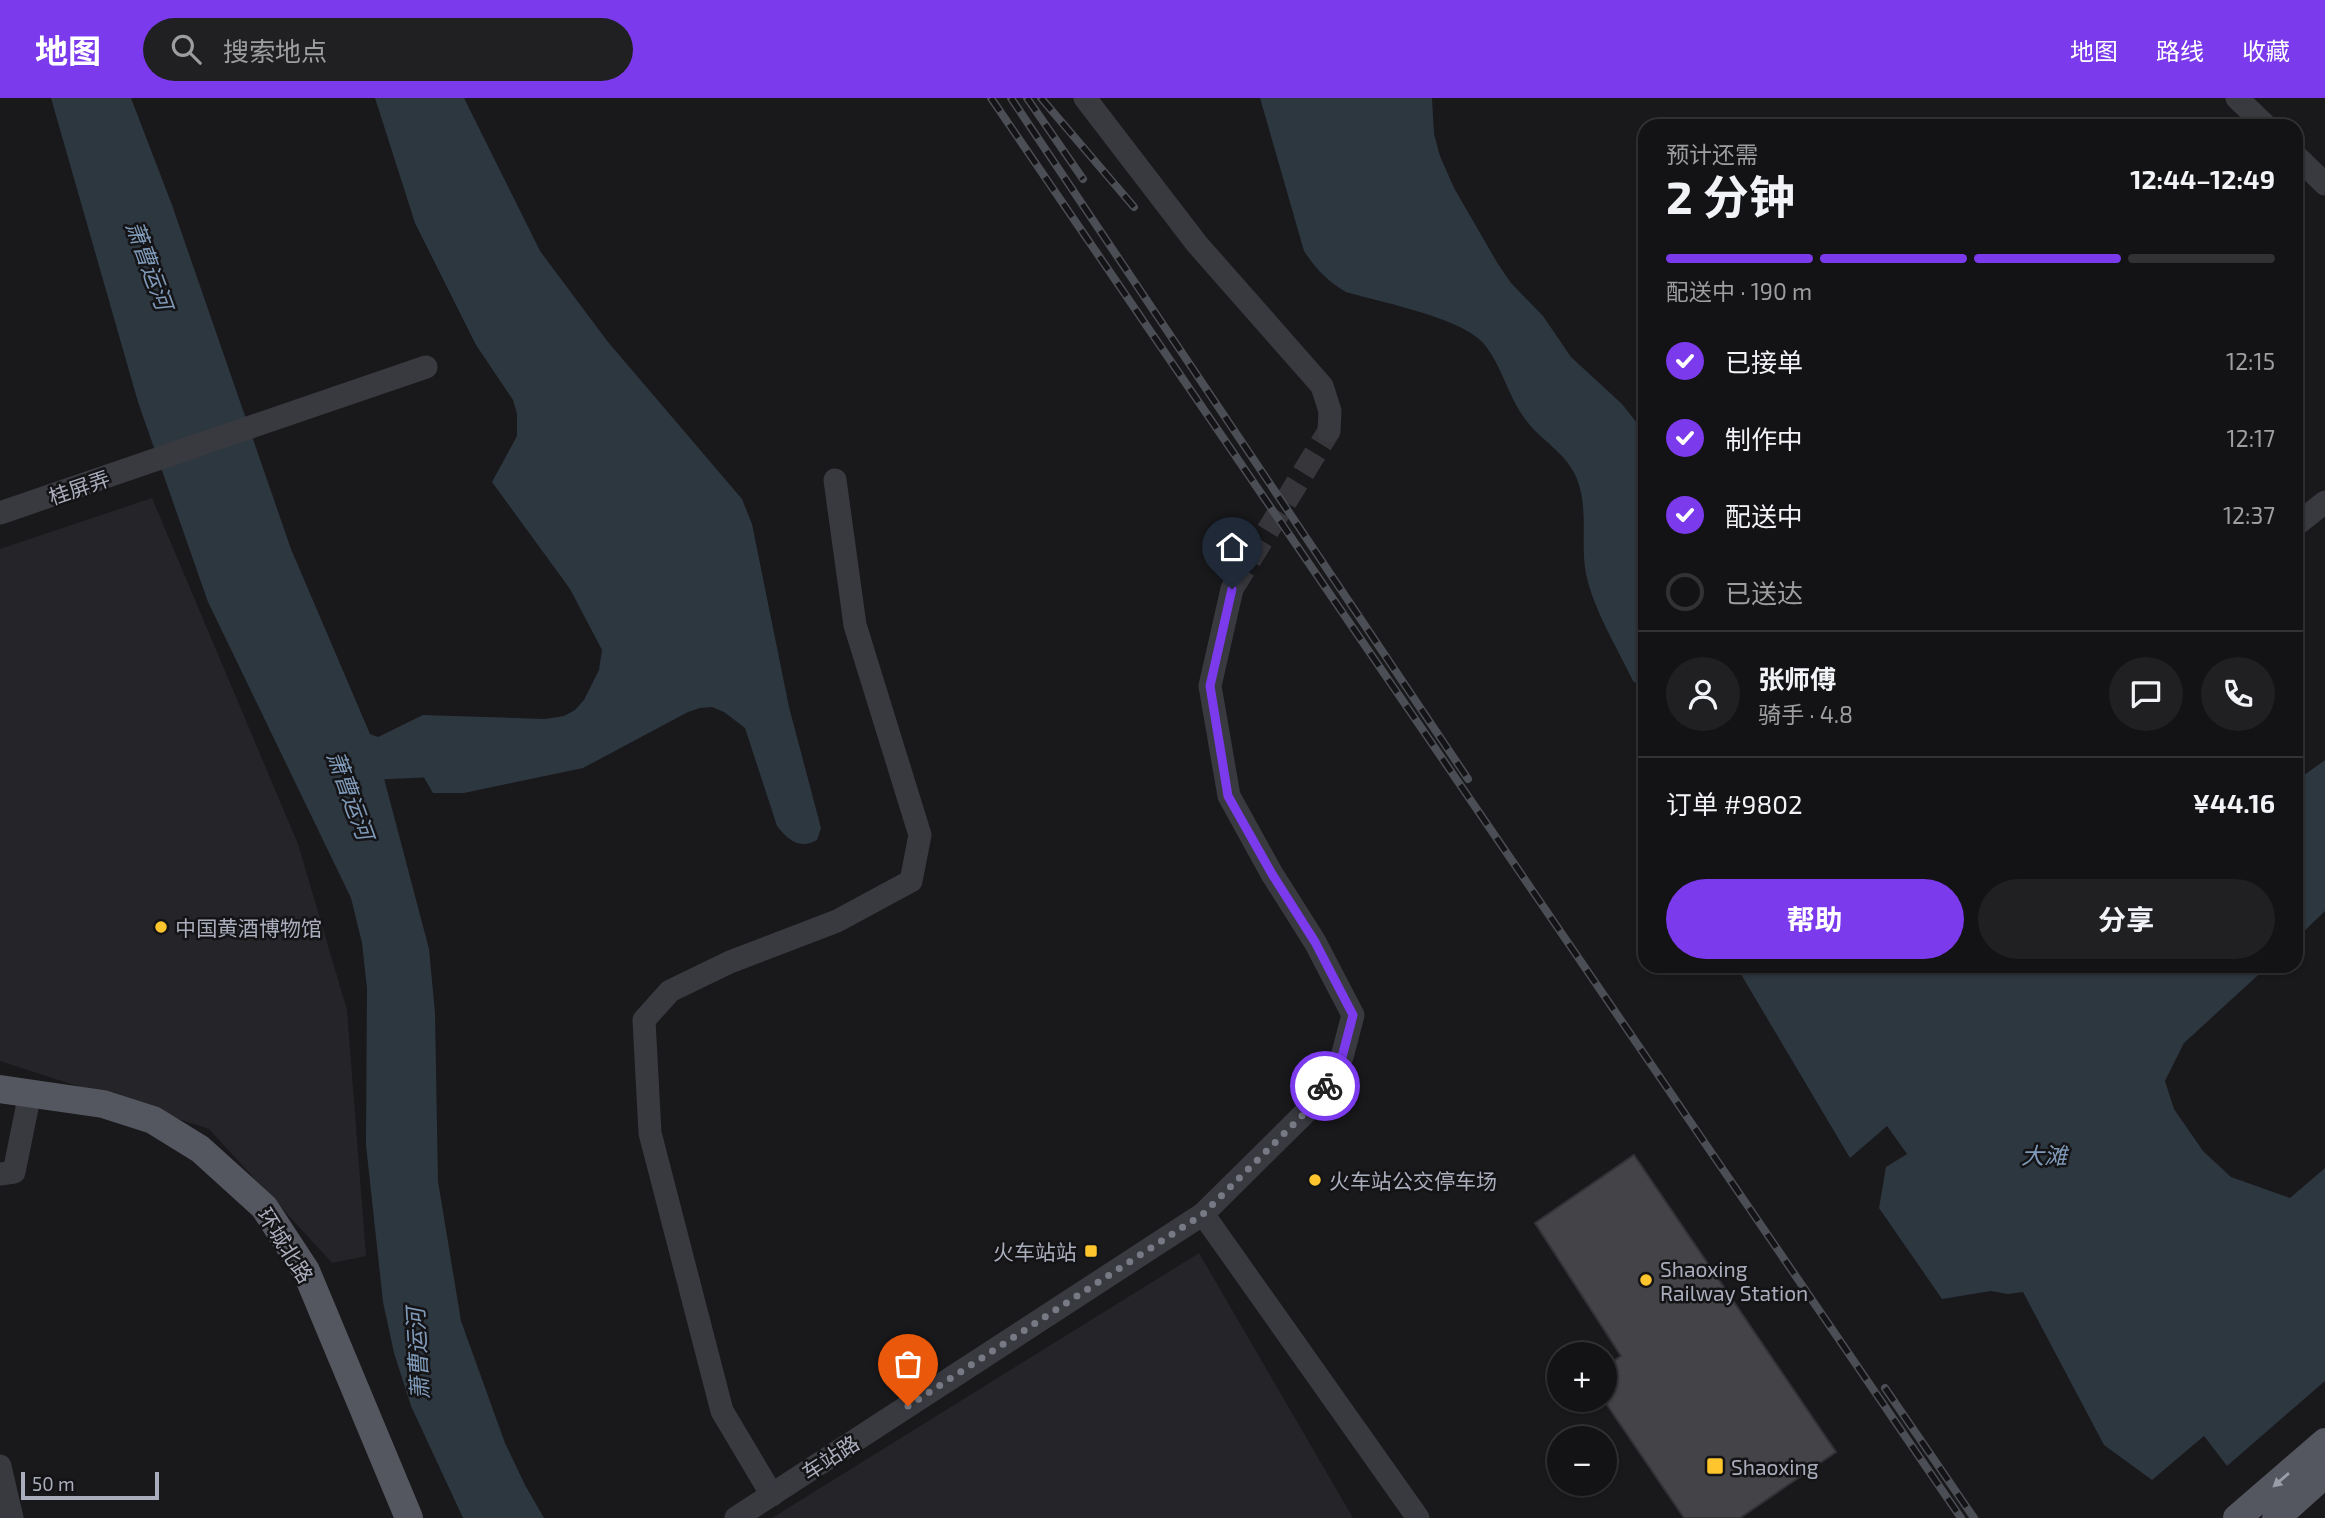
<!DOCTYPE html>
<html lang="zh">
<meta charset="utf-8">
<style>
:root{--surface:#131214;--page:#202022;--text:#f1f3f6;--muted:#9d9ea0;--line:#323234;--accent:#7c3aed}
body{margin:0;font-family:"Exo 2","Noto Sans SC",sans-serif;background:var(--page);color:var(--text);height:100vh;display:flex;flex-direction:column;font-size:26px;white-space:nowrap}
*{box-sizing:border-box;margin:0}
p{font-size:23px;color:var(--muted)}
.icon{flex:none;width:38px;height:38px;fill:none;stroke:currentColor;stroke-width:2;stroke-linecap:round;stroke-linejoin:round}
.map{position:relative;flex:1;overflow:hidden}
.drawer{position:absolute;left:1638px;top:21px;width:665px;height:854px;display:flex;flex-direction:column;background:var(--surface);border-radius:21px;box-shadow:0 2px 5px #0004,0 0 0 2px var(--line)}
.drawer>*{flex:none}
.tools{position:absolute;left:1547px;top:1244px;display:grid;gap:14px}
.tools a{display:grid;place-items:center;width:70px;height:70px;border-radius:50%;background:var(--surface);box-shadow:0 2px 5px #0004,0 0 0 2px var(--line);font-size:35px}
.scale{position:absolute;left:21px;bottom:18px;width:138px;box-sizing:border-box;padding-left:7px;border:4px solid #aaaebc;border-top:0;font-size:19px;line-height:24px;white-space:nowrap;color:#aaaebc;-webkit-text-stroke:5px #141316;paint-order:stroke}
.pin{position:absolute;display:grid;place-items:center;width:60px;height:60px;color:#fff;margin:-72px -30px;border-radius:50% 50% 50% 0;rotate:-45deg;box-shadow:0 0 7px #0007}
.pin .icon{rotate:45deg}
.courier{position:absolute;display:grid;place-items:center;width:70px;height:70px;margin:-35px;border:5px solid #7c3aed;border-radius:50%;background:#fff;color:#222;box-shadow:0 2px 9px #0007}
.head em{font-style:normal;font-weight:700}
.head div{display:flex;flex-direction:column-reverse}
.head{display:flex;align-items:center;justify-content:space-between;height:119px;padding:0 28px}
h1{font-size:46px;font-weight:700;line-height:52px}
.bar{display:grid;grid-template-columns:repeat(4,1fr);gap:10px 7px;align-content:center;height:84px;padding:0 28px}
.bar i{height:9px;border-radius:5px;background:var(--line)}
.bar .current{background:var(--accent)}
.bar p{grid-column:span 4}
.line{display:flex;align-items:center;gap:18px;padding:0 28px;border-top:2px solid var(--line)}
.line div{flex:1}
.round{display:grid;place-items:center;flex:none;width:74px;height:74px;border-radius:37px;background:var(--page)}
ol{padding:0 28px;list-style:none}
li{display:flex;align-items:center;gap:21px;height:77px}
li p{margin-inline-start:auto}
li .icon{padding:7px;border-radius:50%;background:var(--accent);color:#fff;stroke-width:4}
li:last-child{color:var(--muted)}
li i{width:38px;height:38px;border:4px solid var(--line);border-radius:50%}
.button{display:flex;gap:14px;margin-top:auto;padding:14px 28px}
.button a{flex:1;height:80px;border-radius:42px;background:var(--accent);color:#fff;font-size:28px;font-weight:700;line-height:80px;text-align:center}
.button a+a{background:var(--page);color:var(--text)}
header{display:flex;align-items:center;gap:42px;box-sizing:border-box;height:98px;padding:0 35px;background:var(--accent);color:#fff}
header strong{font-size:33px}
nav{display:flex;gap:38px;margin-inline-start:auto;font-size:24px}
.search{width:490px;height:63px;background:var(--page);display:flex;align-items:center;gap:18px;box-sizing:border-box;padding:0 24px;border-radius:38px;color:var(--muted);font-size:26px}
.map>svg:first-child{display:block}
.built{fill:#252428}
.water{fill:#2d3740}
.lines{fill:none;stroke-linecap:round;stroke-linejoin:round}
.canal{stroke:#2d3740;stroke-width:19}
.building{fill:#434348;stroke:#333237;stroke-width:2}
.minor-tunnel{stroke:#36363b;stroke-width:23;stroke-dasharray:23 11;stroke-linecap:butt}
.minor{stroke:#393a40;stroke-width:23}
.major{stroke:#555760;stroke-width:28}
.rail-casing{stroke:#4c4e55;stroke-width:8}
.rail{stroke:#141316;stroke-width:5;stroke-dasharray:16;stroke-linecap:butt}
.oneway{fill:#999daa}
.done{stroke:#777a84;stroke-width:7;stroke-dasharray:0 12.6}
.route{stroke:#7c3aed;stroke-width:9}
.poi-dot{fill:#ffc52d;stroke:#141316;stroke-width:2.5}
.labels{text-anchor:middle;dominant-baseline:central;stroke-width:5;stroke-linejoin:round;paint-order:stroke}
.street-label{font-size:21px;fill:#aaaebc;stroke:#141316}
.poi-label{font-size:21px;fill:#aaaebc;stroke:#141316;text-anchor:start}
.water-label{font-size:23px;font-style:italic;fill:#7f9ab8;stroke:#141316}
</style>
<header>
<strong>地图</strong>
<div class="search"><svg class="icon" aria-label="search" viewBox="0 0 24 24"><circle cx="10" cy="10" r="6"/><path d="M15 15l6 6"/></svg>搜索地点</div>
<nav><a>地图</a><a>路线</a><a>收藏</a></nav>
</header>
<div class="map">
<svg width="2325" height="1420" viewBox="0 0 2325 1420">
<rect width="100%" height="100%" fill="#19181b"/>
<g class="built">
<polygon points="152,400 298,746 347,912 366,1158 332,1165 209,1031 0,963 0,451"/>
<polygon points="1199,1155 1353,1420 772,1420"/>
</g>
<g class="water">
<path d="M 51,0 L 131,0 L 172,107 L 291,451 L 370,636 L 378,639 L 423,617 L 545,621 L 564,618 L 575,612 L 584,602 L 599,572 L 602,552 L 570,491 L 492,384 L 517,338 L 517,316 L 513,302 L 476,247 L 415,125 L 375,0 L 464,0 L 540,153 L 608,244 L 742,401 L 752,426 L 789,609 L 821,730 L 817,742 C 800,752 788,742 777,728 L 745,630 L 724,614 L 712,609 L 700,610 L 688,614 L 583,670 L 464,695 L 433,695 L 416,666 L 403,664 L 381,669 L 429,851 L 435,915 L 438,1083 L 461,1223 L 505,1345 L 525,1387 L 544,1420 L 463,1420 L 411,1308 L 394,1255 L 383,1204 L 366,1047 L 367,890 L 362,845 L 351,800 L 208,504 L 138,304 Z"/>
<path d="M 1260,0 L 1432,0 L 1434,36 L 1440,58 L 1454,90 L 1498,166 L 1511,185 L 1543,218 L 1571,259 L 1622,306 L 1645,335 L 1645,592 L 1633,583 C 1617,549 1594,513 1586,476 C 1580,444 1589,412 1577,381 C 1566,354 1541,343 1525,321 C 1508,298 1502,268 1484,246 C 1463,220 1380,204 1346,194 C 1328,184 1315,170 1304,153 Z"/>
<polygon points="2325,662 2325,813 2296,841 2296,683"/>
<polygon points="1739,868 2268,868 2184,945 2165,983 2174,1011 2203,1053 2231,1079 2290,1100 2325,1070 2325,1283 2227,1368 2204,1338 2152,1382 2104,1347 2023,1194 2008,1196 1991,1193 1942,1201 1879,1110 1886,1069 1907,1056 1887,1028 1850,1060 1742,878"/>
</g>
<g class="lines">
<polyline class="canal" points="357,673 445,669"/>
</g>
<polygon class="building" points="1634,1057 1836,1354 1740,1420 1684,1420 1605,1304 1605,1269 1621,1258 1535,1125"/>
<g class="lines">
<polyline class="minor-tunnel" points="1232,491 1329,333"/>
<g class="minor">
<polyline points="1085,0 1197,146 1322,288 1330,313 1329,333"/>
<polyline points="2237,0 2266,28"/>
<polyline points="2296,58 2325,86"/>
<polyline points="0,415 426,269"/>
<polyline points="2296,427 2325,404"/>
<polyline points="0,1076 14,1074 27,1010"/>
<polyline points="1203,1116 1418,1420"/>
<polyline points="0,1368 12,1420"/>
<polyline points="772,1397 722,1313 650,1035 644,922 670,893 730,864 837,823 911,783 920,737 855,527 835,382"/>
<polyline points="736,1420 1203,1116 1313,1007 1342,959 1353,917 1315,844 1272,776 1229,698 1210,588 1232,491"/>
</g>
<g class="major">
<polyline points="0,991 103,1006 153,1022 200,1051 264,1109 306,1173 409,1420"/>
<polyline points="2237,1420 2325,1344"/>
<polyline points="2276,1420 2325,1376"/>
</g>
<defs>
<g id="rail">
<polyline points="991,0 1961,1420"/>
<polyline points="1011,0 1468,681"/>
<polyline points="1027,0 1083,81"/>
<polyline points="1041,0 1134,109"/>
<polyline points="1885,1290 1974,1420"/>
</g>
</defs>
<use href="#rail" class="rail-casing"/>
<use href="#rail" class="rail"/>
</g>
<defs><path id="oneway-solid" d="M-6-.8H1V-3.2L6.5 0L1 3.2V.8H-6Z" transform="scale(1.75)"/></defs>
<use class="oneway" href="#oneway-solid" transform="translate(2281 1382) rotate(139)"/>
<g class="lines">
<polyline class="done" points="908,1308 1203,1116 1313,1007 1325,988"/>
<polyline class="route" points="1232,491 1210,588 1228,698 1272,776 1315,844 1353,917 1342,959 1325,988"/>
</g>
<g class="poi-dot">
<circle cx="161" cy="829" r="7"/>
<circle cx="1315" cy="1082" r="7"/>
<rect x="1084" y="1146" width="14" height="14" rx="3.5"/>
<circle cx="1646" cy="1182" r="7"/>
<rect x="1706" y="1359" width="18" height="18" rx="3.5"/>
</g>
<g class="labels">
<g class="street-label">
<text transform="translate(79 389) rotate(-19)">桂屏弄</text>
<text transform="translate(286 1147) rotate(58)">环城北路</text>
<text transform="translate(830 1359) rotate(-33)">车站路</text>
</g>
<g class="poi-label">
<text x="175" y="829">中国黄酒博物馆</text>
<text x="1329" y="1082">火车站公交停车场</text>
<text x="1077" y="1153" text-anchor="end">火车站站</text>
<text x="1660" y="1170">Shaoxing<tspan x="1660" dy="24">Railway Station</tspan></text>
<text x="1731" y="1368">Shaoxing</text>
</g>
<g class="water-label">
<text transform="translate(150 167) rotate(70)">萧曹运河</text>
<text transform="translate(351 697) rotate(70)">萧曹运河</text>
<text x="2044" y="1057">大滩</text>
<text transform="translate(417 1256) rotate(-93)">萧曹运河</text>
</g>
</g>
</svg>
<div class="tools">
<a>+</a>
<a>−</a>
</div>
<div class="scale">50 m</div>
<div class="pin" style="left:908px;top:1308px;background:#ea580c"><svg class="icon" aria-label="bag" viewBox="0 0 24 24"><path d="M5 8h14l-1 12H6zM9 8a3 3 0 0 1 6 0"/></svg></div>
<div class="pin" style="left:1232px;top:491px;background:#1f2937"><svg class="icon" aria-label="home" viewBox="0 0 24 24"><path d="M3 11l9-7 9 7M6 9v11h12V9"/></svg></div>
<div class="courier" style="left:1325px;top:988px"><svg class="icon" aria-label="bike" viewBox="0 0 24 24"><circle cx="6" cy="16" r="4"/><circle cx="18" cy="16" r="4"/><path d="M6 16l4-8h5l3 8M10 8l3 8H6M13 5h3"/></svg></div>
<section class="drawer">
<div class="head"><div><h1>2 分钟</h1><p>预计还需</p></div><em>12:44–12:49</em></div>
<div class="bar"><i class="current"></i><i class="current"></i><i class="current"></i><i></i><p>配送中 · 190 m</p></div>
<ol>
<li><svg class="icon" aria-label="check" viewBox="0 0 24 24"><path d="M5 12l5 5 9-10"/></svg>已接单<p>12:15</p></li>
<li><svg class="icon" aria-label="check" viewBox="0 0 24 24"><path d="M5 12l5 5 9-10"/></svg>制作中<p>12:17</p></li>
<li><svg class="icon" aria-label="check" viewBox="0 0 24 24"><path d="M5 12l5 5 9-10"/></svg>配送中<p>12:37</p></li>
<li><i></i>已送达</li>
</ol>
<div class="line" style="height:126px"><a class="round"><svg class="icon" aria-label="person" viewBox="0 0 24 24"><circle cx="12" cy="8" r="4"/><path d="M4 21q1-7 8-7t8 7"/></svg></a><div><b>张师傅</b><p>骑手 · 4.8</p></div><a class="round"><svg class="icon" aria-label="chat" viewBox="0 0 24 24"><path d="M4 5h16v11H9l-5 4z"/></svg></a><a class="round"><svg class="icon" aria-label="phone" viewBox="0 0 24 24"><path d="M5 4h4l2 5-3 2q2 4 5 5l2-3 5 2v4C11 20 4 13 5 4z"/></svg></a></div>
<div class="line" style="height:91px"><div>订单 #9802</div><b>¥44.16</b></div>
<div class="button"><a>帮助</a><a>分享</a></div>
</section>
</div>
